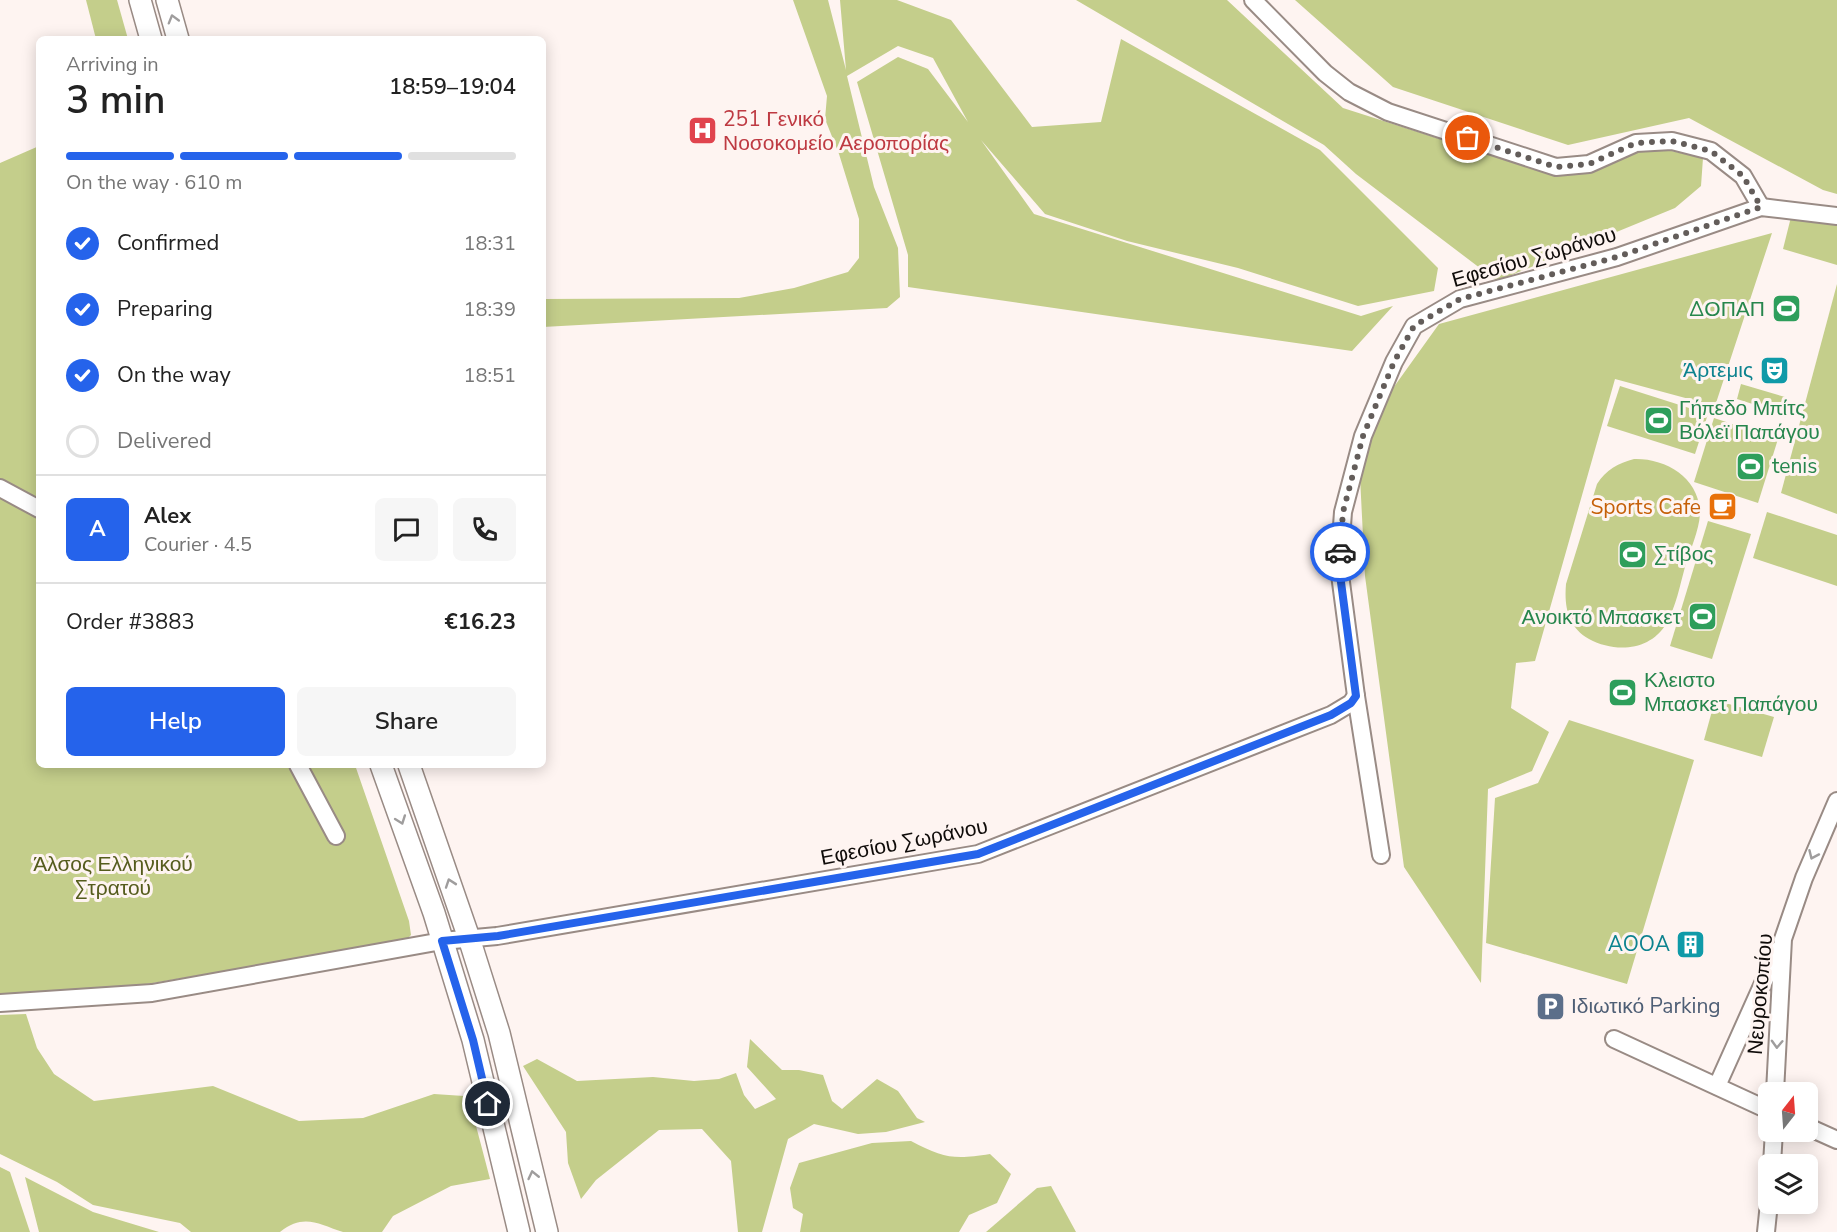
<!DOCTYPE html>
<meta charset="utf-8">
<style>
:root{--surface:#fff;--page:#f6f6f6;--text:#222;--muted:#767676;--line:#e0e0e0;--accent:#2563eb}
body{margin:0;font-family:"Nunito Sans",sans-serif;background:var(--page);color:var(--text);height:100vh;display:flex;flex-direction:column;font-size:22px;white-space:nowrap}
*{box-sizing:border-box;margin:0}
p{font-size:20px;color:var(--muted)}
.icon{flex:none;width:33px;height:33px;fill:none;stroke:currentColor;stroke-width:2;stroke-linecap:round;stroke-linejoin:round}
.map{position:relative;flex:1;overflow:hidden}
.panel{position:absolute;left:36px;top:36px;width:510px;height:732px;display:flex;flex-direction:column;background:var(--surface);border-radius:9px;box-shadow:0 3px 15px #0003}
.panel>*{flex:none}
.needle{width:39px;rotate:17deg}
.buttons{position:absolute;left:1758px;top:1082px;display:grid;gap:12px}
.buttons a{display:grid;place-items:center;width:60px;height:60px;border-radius:9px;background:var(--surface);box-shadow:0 3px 15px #0003;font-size:30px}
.pin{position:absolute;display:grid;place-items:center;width:51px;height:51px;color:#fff;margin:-26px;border:3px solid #fff;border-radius:50%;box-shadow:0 2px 6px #0007}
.courier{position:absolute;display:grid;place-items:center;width:60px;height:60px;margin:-30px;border:4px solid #2563eb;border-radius:50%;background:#fff;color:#222;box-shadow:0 2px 8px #0007}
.head em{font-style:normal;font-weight:600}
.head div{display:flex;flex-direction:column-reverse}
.head{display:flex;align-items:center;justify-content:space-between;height:102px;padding:0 30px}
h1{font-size:39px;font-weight:600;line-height:45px}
.bar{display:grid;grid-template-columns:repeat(4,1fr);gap:9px 6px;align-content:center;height:72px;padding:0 30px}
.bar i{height:8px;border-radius:4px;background:var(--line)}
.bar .active{background:var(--accent)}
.bar p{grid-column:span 4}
.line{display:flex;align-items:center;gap:15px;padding:0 30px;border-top:2px solid var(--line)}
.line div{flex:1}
.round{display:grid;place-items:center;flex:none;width:63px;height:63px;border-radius:9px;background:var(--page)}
ol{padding:0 30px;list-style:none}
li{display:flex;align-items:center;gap:18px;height:66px}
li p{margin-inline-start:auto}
li .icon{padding:6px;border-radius:50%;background:var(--accent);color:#fff;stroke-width:4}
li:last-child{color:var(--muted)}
li i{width:33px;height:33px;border:3px solid var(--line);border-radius:50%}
.primary-button{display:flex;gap:12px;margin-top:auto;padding:12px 30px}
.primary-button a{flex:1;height:69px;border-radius:9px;background:var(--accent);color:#fff;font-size:24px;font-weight:600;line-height:69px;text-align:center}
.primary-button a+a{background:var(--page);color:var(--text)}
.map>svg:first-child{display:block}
.green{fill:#c4ce8b}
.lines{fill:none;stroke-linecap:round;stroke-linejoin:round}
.minor-casing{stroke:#998b85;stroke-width:20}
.major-casing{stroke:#998b85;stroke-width:24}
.minor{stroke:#fff;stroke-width:16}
.major{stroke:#fff;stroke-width:21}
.oneway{stroke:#9f9d9d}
.done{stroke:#635d5a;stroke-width:6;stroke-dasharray:0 10.8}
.route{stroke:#2563eb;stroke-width:8}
.labels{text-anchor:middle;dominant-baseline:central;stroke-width:6;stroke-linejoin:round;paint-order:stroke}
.health-label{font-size:21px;fill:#be3a42;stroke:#fef4f1;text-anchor:start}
.street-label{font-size:21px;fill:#0f0b09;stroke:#fef4f1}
.leisure-label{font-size:21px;fill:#27864d;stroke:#fef4f1;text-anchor:start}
.culture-label{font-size:21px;fill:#0d838f;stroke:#fef4f1;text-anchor:end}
.food-label{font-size:21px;fill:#c56008;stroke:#fef4f1;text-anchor:end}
.park-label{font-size:21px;fill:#555c1d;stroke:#fef4f1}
.service-label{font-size:21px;fill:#4e5e75;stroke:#fef4f1;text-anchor:start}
</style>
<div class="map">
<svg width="1837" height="1232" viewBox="0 0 1837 1232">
<rect width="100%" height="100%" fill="#fef4f1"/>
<g class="green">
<polygon points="86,0 117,0 128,39 96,39"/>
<polygon points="793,0 828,0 846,70 840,0 897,0 951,20 1032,127 1101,122 1121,39 1320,150 1438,268 1434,291 1358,306 1238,268 1127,241 1045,214 981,140 1034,214 1361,316 1393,306 1352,351 908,287 908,255 857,82 898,57 928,69 968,122 933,58 898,46 847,76 874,187 898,248 900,297 887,308 543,327 543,299 739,298 794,288 848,272 859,258 859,219 839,154 825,119 827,96"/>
<polygon points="1076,0 1227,0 1343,108 1540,171 1636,143 1703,158 1701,186 1675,208 1497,281 1356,174 1324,145"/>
<polygon points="1295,0 1837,0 1837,194 1823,190 1689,118 1568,145 1393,87"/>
<polygon points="39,146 39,765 355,765 409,921 411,935 406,940 153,983 51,997 0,998 0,163"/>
<polygon points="1791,217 1837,224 1837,265 1783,249"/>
<polygon points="1772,233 1715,406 1615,379 1535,661 1516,663 1511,708 1549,732 1532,771 1488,789 1481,983 1404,867 1365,576 1358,437 1439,324"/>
<polygon points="1837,284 1837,514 1781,493"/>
<polygon points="1741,384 1785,397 1781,413 1737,399"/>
<polygon points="1620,386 1708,414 1695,454 1607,426"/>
<polygon points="1714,418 1778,439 1758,503 1694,482"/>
<path d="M 1634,459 C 1666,458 1700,478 1700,514 C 1699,531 1690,550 1685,567 C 1680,585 1676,607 1666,624 C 1650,651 1615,653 1589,639 C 1568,627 1564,607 1566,584 L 1597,484 C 1606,470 1618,463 1634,459 Z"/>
<polygon points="1767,512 1837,535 1837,586 1753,558"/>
<polygon points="1708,521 1751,534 1712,659 1670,646"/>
<polygon points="1715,700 1774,717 1762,757 1704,740"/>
<polygon points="1569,720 1694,760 1627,984 1486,943 1495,798 1538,783"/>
<path d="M 26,1014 L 37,1048 L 54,1074 L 94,1101 L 213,1086 L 299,1121 L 363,1118 L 434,1094 L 464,1096 L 473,1105 L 475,1122 L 490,1179 L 451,1186 L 393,1216 L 382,1232 C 371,1232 353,1232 343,1232 C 318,1224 304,1213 280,1232 L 191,1232 L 180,1223 L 93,1205 L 57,1182 L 0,1154 L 0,1015 Z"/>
<polygon points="750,1039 782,1070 799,1070 823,1075 832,1101 842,1109 877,1079 898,1091 917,1118 925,1122 886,1132 858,1134 814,1124 788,1139 762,1232 738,1232 731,1161 702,1129 659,1130 596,1180 581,1199 568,1163 566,1132 523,1066 537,1059 577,1081 653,1077 694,1081 719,1079 736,1073 744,1095 755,1109 776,1099 747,1067"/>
<path d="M 911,1141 C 943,1158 954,1160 990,1154 L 1011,1174 L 997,1203 L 969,1215 L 959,1232 L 800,1232 L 803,1214 L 793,1208 L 790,1188 L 799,1163 L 872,1143 Z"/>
<polygon points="0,1167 10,1172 30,1232 0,1232"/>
<polygon points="25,1177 93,1212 159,1232 39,1232"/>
<polygon points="1051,1186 1076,1232 986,1232 1037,1188"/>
</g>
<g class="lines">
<defs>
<g id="minor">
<polyline points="1253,0 1325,73 1349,92 1388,112 1556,167 1589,164 1636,143 1672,141 1711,151 1743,176 1761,207"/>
<polyline points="0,488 39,509"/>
<polyline points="298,765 336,836"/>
<polyline points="1381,855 1356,696 1339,567 1343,512 1363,436 1394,362 1414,326 1460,299 1617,257 1761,207 1837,216"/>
<polyline points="0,1003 152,993 442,941 497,936 978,854 1331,715 1351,703 1356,696"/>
<polyline points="1614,1039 1768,1110"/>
<polyline points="1717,1086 1778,950"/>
<polyline points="1775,1092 1783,939 1804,878 1837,801"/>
<polyline points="1808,1127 1837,1140"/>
<polyline points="1772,1164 1774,1131"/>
<polyline points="1766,1232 1769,1203"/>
</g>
<g id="major">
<polyline points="140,0 151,39"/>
<polyline points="167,0 178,39"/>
<polyline points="381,765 434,913 473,1040 519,1232"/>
<polyline points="409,765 469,938 499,1033 547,1232"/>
</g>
</defs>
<use href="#minor" class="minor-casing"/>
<use href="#major" class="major-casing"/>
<use href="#minor" class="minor"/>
<use href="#major" class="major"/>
</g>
<defs><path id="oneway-chevron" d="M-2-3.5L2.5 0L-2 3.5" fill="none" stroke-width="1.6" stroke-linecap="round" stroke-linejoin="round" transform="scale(1.5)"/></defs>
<g class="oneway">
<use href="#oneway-chevron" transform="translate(173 19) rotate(-106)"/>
<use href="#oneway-chevron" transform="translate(401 820) rotate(70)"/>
<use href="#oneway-chevron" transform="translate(1813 855) rotate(114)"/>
<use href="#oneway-chevron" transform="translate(450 883) rotate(-109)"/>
<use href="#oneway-chevron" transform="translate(1777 1044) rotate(92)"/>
<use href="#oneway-chevron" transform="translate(533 1175) rotate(-103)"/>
</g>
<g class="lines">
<polyline class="done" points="1340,552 1343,512 1363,436 1394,362 1414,326 1460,299 1617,257 1761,207 1743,176 1711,151 1672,141 1636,143 1589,164 1556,167 1468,138"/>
<polyline class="route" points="488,1104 473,1040 442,941 498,936 978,854 1331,715 1351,703 1356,696 1339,567 1340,552"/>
</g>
<defs>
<symbol id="hospital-square" viewBox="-11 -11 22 22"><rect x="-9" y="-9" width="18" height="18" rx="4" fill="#e0444e" stroke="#fef4f1"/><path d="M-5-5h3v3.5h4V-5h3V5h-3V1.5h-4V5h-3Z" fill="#fff"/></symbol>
<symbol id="stadium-square" viewBox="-11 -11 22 22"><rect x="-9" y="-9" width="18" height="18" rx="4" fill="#2e9e5b" stroke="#fef4f1"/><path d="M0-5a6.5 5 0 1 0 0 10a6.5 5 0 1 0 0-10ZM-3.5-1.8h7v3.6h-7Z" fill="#fff"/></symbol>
<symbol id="theatre-square" viewBox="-11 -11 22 22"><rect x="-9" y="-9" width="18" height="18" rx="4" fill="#0f9aa8" stroke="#fef4f1"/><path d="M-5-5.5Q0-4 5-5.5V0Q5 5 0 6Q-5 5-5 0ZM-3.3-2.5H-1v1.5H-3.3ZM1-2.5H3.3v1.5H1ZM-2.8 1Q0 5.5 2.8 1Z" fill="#fff"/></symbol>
<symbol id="cafe-square" viewBox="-11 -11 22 22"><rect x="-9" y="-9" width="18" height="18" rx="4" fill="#e8710a" stroke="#fef4f1"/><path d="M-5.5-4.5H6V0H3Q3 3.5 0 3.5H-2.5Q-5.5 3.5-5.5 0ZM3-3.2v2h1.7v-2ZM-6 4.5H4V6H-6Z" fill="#fff"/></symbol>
<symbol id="building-square" viewBox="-11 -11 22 22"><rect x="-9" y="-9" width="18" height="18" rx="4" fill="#0f9aa8" stroke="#fef4f1"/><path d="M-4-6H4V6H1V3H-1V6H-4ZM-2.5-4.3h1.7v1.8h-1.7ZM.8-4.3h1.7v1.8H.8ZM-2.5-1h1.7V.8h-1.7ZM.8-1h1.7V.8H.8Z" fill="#fff"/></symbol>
<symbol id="parking-square" viewBox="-11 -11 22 22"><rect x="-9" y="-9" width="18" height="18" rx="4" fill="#5c6f8a" stroke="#fef4f1"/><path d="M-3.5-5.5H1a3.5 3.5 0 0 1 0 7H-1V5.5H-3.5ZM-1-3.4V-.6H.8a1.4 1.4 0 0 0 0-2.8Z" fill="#fff"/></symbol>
</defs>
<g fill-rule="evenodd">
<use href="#hospital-square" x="686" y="114" width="33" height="33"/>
<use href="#stadium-square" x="1770" y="292" width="33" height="33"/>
<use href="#theatre-square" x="1758" y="354" width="33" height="33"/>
<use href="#stadium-square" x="1642" y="404" width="33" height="33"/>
<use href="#stadium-square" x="1734" y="450" width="33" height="33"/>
<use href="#cafe-square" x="1706" y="490" width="33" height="33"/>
<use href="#stadium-square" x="1616" y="538" width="33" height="33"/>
<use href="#stadium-square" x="1686" y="600" width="33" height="33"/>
<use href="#stadium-square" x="1606" y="676" width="33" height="33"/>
<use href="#building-square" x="1674" y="928" width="33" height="33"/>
<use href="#parking-square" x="1534" y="990" width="33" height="33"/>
</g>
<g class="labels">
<g class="health-label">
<text x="723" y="119">251 Γενικό<tspan x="723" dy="24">Νοσοκομείο Αεροπορίας</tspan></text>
</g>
<g class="street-label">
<text transform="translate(1534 257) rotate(-16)">Εφεσίου Σωράνου</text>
<text transform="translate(904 842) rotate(-11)">Εφεσίου Σωράνου</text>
<text transform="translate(1760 994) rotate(-85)">Νευροκοπίου</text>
</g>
<g class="leisure-label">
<text x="1765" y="309" text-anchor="end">ΔΟΠΑΠ</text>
<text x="1679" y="408">Γήπεδο Μπίτς<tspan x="1679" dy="24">Βόλεϊ Παπάγου</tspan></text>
<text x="1772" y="466">tenis</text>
<text x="1654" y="554">Στίβος</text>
<text x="1681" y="617" text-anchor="end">Ανοικτό Μπασκετ</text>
<text x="1644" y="680">Κλειστο<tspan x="1644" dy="24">Μπασκετ Παπάγου</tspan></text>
</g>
<g class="culture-label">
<text x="1753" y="370">Άρτεμις</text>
<text x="1670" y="944">AOOA</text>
</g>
<g class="food-label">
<text x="1701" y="507">Sports Cafe</text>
</g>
<g class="park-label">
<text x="113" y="864">Άλσος Ελληνικού<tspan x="113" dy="24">Στρατού</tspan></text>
</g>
<g class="service-label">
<text x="1571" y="1006">Ιδιωτικό Parking</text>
</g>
</g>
</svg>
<div class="buttons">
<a><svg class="needle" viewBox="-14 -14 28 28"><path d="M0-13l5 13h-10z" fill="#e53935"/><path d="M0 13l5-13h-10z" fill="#767676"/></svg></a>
<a><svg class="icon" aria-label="layers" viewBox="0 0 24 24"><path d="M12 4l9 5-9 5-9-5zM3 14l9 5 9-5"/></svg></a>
</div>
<div class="pin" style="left:1468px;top:138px;background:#ea580c"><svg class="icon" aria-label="bag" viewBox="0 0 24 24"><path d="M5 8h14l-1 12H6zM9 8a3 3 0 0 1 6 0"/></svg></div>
<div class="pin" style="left:488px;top:1104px;background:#1f2937"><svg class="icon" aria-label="home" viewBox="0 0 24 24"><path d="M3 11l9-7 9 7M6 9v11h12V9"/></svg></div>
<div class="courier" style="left:1340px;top:552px"><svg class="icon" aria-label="car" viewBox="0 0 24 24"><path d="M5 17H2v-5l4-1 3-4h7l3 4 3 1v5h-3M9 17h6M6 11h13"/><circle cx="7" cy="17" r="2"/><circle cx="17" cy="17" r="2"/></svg></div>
<section class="panel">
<div class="head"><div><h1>3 min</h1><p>Arriving in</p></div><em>18:59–19:04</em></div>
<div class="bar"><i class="active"></i><i class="active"></i><i class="active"></i><i></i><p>On the way · 610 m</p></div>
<ol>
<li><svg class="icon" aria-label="check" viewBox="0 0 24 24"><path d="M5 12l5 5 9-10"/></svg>Confirmed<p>18:31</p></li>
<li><svg class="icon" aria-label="check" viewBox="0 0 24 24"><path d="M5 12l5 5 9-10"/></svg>Preparing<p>18:39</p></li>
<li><svg class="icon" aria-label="check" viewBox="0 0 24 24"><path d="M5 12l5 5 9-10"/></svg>On the way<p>18:51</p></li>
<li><i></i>Delivered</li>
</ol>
<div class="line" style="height:108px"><b class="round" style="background:var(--accent);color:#fff">A</b><div><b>Alex</b><p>Courier · 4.5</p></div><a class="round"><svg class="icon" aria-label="chat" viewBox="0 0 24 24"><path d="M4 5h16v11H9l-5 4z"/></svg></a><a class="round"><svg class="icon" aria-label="phone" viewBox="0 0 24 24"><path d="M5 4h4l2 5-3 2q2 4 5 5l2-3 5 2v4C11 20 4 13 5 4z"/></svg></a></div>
<div class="line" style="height:78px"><div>Order #3883</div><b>€16.23</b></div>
<div class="primary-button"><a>Help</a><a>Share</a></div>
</section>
</div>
